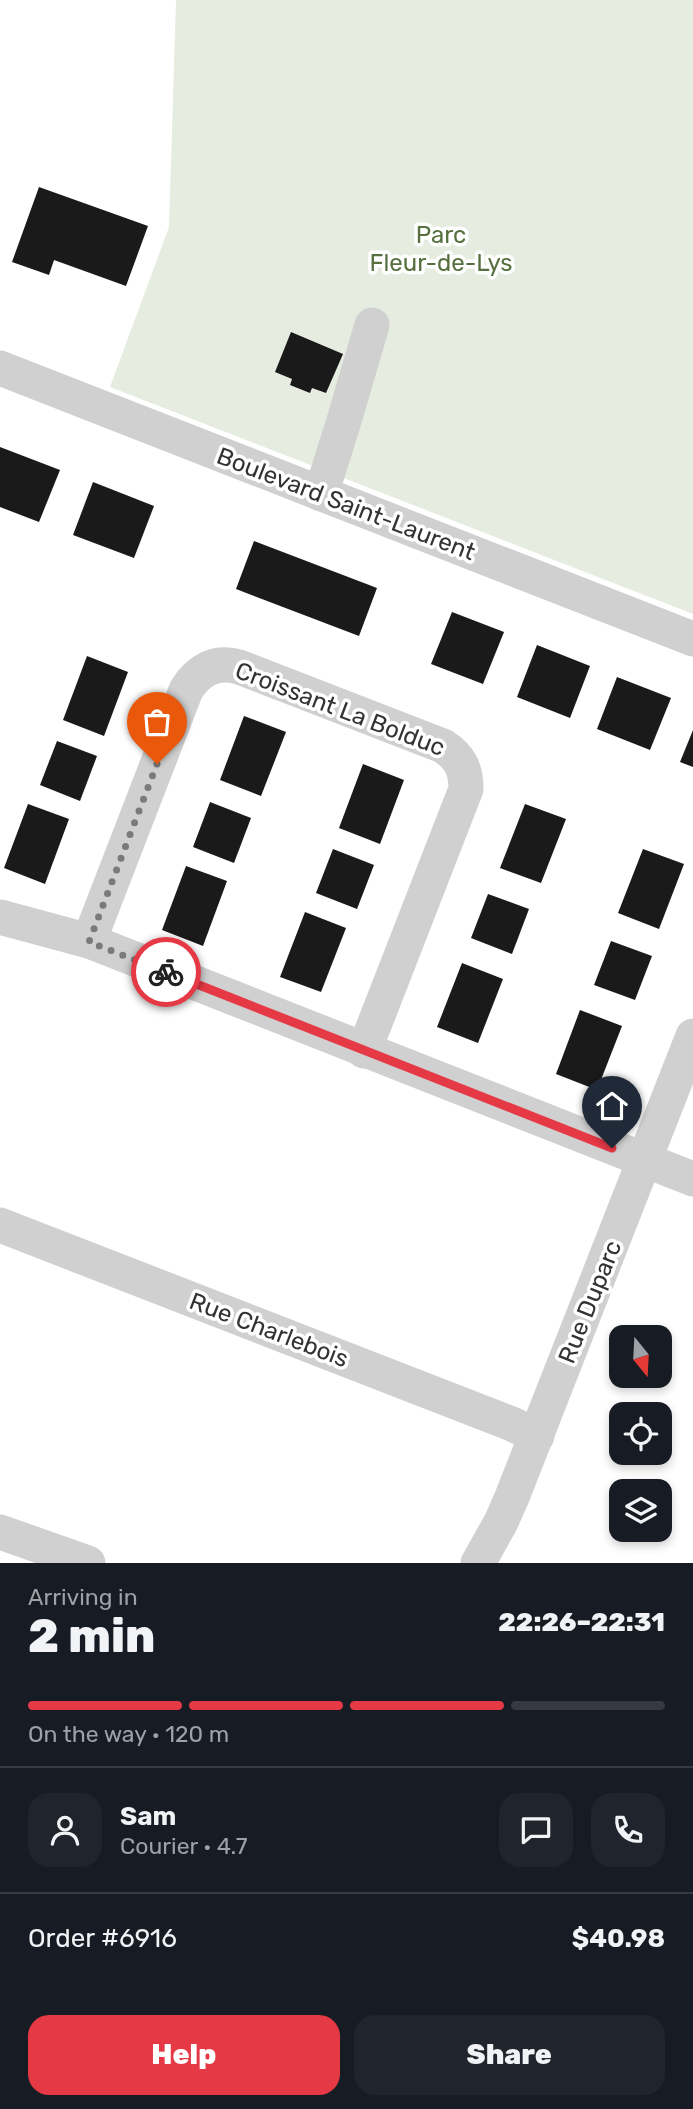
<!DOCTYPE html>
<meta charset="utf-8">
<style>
:root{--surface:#171b24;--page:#20242c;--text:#f1f3f6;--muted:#9ea1a6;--line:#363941;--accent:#e63946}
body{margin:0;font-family:Rubik,sans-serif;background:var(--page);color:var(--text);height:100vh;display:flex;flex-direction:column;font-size:26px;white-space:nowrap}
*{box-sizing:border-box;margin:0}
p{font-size:23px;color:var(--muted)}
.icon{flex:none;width:38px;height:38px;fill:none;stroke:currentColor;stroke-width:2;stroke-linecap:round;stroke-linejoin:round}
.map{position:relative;height:1563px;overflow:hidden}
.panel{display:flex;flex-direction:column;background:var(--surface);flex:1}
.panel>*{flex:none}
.needle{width:46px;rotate:162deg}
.fabs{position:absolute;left:609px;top:1325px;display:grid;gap:14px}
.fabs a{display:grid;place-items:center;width:63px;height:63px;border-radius:14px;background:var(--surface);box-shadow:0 4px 10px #0003;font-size:35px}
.pin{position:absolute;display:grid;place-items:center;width:60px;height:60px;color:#fff;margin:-72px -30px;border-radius:50% 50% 50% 0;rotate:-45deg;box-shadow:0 0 7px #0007}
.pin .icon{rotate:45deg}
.courier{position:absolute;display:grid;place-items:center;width:70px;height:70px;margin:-35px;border:5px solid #e63946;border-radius:50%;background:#fff;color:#222;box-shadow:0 2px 9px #0007}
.summary em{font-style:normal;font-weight:800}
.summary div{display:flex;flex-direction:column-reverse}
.summary{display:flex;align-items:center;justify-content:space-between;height:119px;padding:0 28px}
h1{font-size:46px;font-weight:800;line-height:52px}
.bar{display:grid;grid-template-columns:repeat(4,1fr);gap:10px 7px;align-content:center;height:84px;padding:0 28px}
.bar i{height:9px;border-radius:5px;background:var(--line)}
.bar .current{background:var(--accent)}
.bar p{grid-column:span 4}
.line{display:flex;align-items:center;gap:18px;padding:0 28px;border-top:2px solid var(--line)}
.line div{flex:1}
.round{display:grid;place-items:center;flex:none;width:74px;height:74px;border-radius:21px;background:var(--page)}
.cta{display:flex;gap:14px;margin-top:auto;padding:14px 28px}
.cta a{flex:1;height:80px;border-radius:21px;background:var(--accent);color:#fff;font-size:28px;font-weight:800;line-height:80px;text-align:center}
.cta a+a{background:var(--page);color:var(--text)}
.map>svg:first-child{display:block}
.green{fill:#e6ecdf}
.building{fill:#1a1a1a}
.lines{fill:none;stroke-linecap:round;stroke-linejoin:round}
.minor{stroke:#d0d0d0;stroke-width:35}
.done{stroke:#7a7a7a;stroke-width:7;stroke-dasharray:0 12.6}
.route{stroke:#e63946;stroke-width:9}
.labels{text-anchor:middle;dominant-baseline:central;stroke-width:7;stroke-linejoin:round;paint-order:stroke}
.park-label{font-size:24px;fill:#56703f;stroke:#fff}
.street-label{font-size:24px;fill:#333;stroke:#fff}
</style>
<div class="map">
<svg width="693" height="1563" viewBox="0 0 693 1563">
<rect width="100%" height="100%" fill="#fff"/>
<polygon class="green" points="176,0 693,0 693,614 110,387 169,227"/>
<g class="building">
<polygon points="39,187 148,226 126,286 54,260 49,275 12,262"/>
<polygon points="291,332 343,354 326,393 312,388 310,393 290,385 292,379 275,372"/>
<polygon points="0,447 60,470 39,522 0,507"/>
<polygon points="93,482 154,506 134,558 73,535"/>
<polygon points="254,541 377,588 359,636 236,589"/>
<polygon points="452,612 504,632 483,684 431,664"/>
<polygon points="537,645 590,666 570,718 517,697"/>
<polygon points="87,656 128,672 104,736 63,720"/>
<polygon points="617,677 671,698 650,750 597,729"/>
<polygon points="244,716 286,732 261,796 220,780"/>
<polygon points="693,730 693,767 680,762"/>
<polygon points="57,741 97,756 80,801 40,785"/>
<polygon points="363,764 404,780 380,844 339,828"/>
<polygon points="210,802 251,818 234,863 193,847"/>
<polygon points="28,804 69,819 45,884 4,868"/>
<polygon points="525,804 566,819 541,883 500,868"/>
<polygon points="333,849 374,865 357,909 316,893"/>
<polygon points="643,849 684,864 659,929 618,913"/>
<polygon points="186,866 227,881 203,946 162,930"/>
<polygon points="488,894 529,909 512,954 471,938"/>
<polygon points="305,912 346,928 321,992 280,977"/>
<polygon points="611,941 652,956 635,1000 594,985"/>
<polygon points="462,963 503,979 478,1043 437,1027"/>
<polygon points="580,1010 622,1026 597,1090 556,1074"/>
</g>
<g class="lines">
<g class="minor">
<polyline points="0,368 693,639"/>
<polyline points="321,494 343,424 372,325"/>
<polyline points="0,917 89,941 693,1179"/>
<path d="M 89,941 L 186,690 C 198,670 216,660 239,667 L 443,746 C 460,757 466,769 466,789 L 364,1051"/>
<polyline points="0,1225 512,1424 537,1436"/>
<polyline points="0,1532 88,1563"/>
<polyline points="478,1563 501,1522 512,1497 693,1036"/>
</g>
</g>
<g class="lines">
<polyline class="done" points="157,764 89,942 166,972"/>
<polyline class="route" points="166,972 612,1148"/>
</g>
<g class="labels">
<g class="park-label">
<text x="441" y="235">Parc<tspan x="441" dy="28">Fleur-de-Lys</tspan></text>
</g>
<g class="street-label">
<text transform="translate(346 504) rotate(21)">Boulevard Saint-Laurent</text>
<text transform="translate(340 709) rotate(21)">Croissant La Bolduc</text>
<text transform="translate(590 1302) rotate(-68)">Rue Duparc</text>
<text transform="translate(269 1330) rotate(21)">Rue Charlebois</text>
</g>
</g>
</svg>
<div class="fabs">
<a><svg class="needle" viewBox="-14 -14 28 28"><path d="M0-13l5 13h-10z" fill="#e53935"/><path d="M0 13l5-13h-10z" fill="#9ea1a6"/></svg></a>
<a><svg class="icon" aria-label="locate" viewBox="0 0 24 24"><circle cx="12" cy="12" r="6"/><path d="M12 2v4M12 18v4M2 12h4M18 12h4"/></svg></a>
<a><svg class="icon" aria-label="layers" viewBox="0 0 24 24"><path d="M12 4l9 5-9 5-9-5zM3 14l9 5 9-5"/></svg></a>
</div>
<div class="pin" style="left:157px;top:764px;background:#ea580c"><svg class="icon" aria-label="bag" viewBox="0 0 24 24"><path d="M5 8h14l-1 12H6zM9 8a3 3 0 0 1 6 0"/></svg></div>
<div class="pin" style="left:612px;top:1148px;background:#1f2937"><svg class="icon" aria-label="home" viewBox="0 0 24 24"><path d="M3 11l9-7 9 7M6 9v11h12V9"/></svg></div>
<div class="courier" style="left:166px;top:972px"><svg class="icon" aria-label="bike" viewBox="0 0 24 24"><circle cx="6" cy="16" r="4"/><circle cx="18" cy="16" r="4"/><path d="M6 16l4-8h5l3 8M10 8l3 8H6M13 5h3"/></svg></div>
</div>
<section class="panel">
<div class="summary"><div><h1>2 min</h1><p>Arriving in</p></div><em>22:26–22:31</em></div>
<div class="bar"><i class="current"></i><i class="current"></i><i class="current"></i><i></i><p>On the way · 120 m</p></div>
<div class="line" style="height:126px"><a class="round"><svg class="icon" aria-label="person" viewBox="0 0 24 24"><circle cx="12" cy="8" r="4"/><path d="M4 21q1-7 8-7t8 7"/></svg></a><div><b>Sam</b><p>Courier · 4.7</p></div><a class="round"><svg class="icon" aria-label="chat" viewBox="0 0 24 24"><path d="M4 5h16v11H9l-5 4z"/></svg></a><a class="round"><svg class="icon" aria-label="phone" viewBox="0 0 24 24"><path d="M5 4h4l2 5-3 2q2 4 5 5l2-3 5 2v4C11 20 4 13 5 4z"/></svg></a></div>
<div class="line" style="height:91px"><div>Order #6916</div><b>$40.98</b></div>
<div class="cta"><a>Help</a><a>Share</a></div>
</section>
